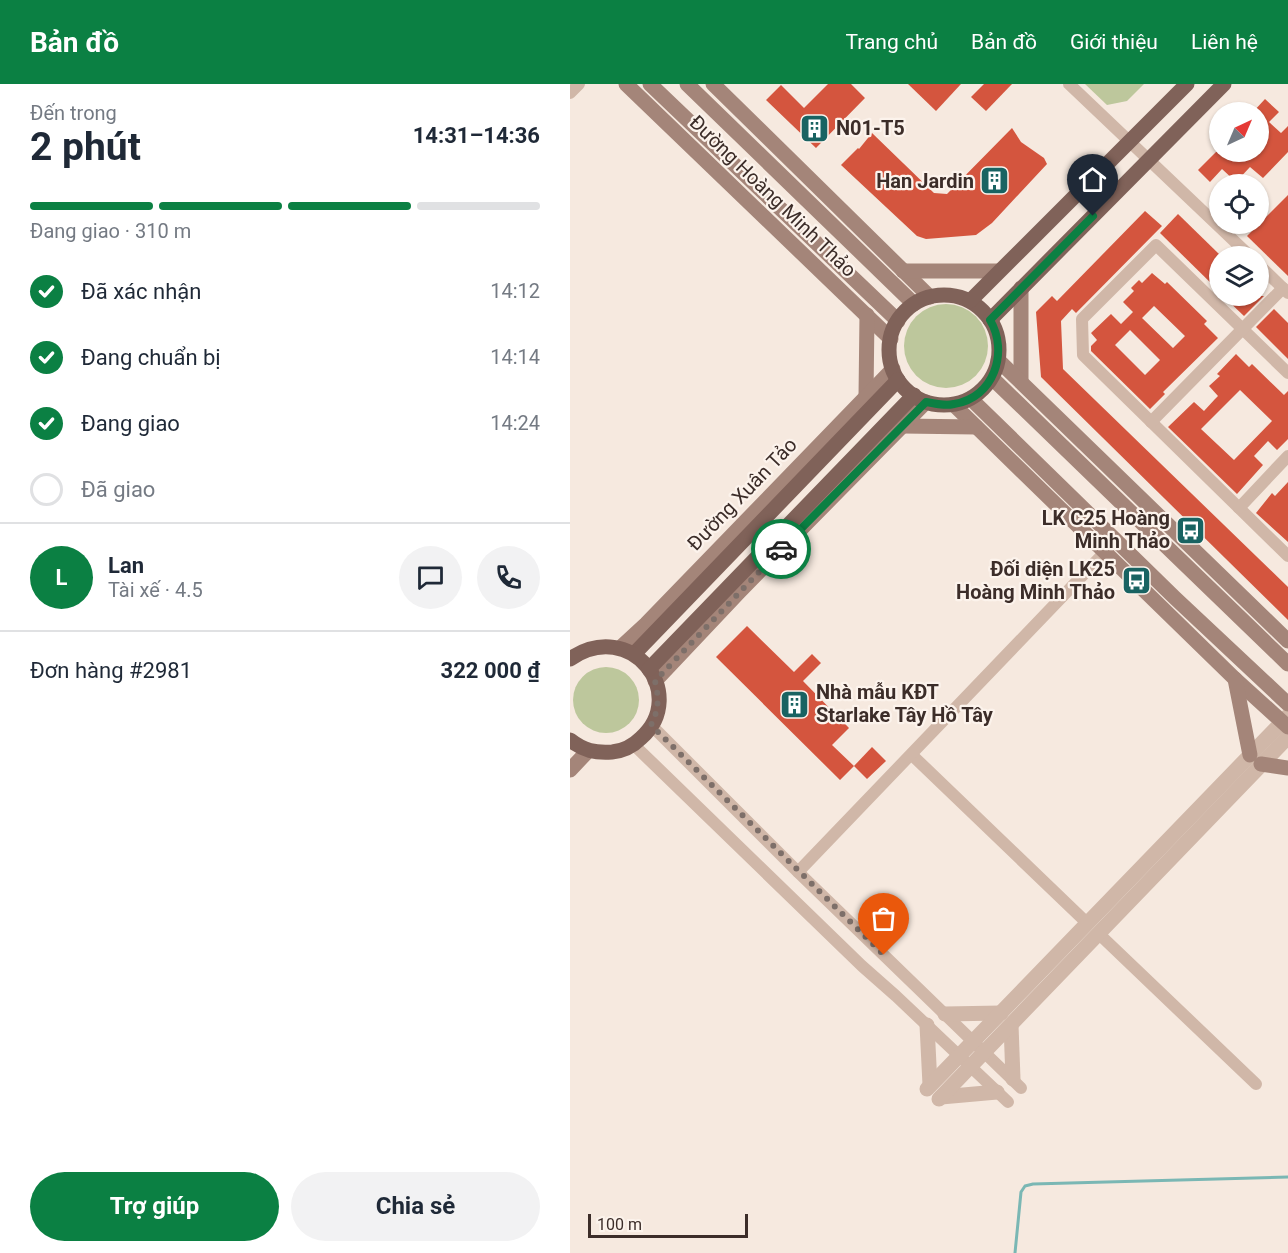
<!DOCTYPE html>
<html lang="vi">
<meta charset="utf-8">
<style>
:root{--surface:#fff;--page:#f2f2f3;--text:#1f2937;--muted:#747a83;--line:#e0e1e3;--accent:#0b8043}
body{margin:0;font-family:Roboto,sans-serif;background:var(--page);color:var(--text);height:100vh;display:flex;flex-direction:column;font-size:22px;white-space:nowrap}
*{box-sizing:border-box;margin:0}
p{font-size:20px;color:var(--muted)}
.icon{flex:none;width:33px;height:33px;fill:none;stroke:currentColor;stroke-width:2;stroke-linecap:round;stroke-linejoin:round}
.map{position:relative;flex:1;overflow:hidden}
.panel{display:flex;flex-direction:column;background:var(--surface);width:570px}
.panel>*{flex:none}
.needle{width:39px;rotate:44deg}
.buttons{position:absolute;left:639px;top:18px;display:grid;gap:12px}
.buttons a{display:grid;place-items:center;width:60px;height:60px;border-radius:50%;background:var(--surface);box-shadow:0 2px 4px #0004;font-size:30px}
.scale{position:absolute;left:18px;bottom:15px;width:160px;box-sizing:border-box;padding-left:6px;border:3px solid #3c2d29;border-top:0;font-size:16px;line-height:21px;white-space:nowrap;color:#3c2d29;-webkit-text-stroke:4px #fcf3ec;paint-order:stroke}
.pin{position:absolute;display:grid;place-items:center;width:51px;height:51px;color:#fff;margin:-62px -26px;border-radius:50% 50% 50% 0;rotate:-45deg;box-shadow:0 0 6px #0007}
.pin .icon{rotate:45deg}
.courier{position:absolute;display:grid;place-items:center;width:60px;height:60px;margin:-30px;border:4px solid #0b8043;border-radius:50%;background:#fff;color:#222;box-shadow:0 2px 8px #0007}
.head em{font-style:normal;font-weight:700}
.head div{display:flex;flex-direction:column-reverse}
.head{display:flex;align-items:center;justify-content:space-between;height:102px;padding:0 30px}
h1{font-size:39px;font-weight:700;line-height:45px}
.bar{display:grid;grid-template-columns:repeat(4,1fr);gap:9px 6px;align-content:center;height:72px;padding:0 30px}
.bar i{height:8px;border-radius:4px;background:var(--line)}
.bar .on{background:var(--accent)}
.bar p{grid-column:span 4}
.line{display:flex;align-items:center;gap:15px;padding:0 30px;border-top:2px solid var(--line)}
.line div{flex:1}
.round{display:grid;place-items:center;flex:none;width:63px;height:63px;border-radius:32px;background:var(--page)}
ol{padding:0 30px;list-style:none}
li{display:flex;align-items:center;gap:18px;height:66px}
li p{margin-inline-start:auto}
li .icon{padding:6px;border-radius:50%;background:var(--accent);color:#fff;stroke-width:4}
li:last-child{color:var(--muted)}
li i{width:33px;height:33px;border:3px solid var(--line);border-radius:50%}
.cta{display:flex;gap:12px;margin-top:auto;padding:12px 30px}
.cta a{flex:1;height:69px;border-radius:36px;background:var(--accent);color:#fff;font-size:24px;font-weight:700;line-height:69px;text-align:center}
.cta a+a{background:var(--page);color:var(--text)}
header{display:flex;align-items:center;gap:36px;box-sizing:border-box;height:84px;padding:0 30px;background:var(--accent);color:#fff}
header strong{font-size:28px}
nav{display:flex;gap:33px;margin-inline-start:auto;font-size:21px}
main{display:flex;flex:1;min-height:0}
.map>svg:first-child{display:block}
.green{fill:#bdc79c}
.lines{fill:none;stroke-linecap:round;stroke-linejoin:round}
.stream{stroke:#7ab7b4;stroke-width:3}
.building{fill:#d4553e;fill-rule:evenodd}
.minor{stroke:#d0b7a8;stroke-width:12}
.tertiary{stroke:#d0b7a8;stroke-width:15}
.secondary{stroke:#a48579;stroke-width:15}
.primary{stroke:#806259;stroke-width:15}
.done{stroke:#7d6f69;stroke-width:6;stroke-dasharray:0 10.8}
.route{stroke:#0b8043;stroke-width:8}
.labels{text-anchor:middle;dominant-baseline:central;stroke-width:4.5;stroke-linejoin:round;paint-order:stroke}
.poi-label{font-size:20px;font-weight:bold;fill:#3c2d29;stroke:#fcf3ec;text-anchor:end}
.street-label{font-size:20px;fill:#3c2d29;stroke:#fcf3ec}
</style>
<header>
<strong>Bản đồ</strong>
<nav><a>Trang chủ</a><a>Bản đồ</a><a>Giới thiệu</a><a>Liên hệ</a></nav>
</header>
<main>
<section class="panel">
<div class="head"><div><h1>2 phút</h1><p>Đến trong</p></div><em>14:31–14:36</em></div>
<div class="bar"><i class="on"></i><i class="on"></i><i class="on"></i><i></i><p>Đang giao · 310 m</p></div>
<ol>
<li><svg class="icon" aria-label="check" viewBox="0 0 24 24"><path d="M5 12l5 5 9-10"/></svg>Đã xác nhận<p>14:12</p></li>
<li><svg class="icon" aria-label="check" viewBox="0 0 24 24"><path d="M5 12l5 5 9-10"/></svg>Đang chuẩn bị<p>14:14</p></li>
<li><svg class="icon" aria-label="check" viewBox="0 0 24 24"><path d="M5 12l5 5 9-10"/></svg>Đang giao<p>14:24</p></li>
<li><i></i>Đã giao</li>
</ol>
<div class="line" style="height:108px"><b class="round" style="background:var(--accent);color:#fff">L</b><div><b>Lan</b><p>Tài xế · 4.5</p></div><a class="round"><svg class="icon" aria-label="chat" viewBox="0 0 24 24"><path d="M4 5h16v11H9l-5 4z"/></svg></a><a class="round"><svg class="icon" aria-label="phone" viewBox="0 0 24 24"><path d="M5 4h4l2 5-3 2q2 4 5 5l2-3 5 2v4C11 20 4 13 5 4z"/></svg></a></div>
<div class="line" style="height:78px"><div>Đơn hàng #2981</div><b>322 000 ₫</b></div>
<div class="cta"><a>Trợ giúp</a><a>Chia sẻ</a></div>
</section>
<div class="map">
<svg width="718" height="1169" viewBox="0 0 718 1169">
<rect width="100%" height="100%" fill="#f6e9df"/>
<g class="green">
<polygon points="515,0 574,0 557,17 537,21"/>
<circle cx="376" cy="262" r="42"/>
<circle cx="36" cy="616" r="33"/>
</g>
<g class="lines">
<polyline class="stream" points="445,1169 451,1108 455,1102 463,1100 718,1093"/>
</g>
<g class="building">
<polygon points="258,0 281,0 295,14 246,64 196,16 211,1 234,24"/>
<polygon points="338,0 391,0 366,27"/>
<polygon points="414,0 442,0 416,27 401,13"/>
<polygon points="695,15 709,28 699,38 711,49 718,42 718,68 693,94 680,83 666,98 652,85 640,98 628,86 646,68 688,68 688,28 683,28"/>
<polygon points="442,44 451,58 474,74 477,80 422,139 406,151 356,155 347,152 271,81 288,64 289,65 302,49 364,109 377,110"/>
<polygon points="718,111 718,192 677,152"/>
<polygon points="575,127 592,142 506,229 502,225 491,237 493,285 718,503 718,536 471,293 466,228 482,212 487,217"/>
<polygon points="608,130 650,171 650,208 590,149"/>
<path d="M 582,189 L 595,200 L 597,198 L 637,237 L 634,240 L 648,254 L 593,308 L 595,310 L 580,325 L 521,267 L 521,262 L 527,256 L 521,249 L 541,230 L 551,240 L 563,228 L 553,218 L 564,207 L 561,204 L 569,196 L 572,199 ZM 584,222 L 615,252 L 603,264 L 572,234 ZM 560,246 L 590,276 L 575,291 L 545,261 Z"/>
<polygon points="653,212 694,212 674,232"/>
<polygon points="704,225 718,239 718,275 686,243"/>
<path d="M 666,270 L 679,283 L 682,280 L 714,311 L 718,307 L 718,355 L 707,366 L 698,357 L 684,372 L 693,381 L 667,410 L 598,343 L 624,318 L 634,327 L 645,315 L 648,312 L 639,302 L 650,292 L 647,290 ZM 670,306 L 702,337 L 664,376 L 631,345 Z"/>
<polygon points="718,398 718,458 686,429 702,409 705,412"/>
<polygon points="177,542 224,588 242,570 251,579 233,597 279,644 262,661 284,682 270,696 146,573"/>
<polygon points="302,663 316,677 297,695 284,682"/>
</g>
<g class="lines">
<g class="minor">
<polyline points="499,0 680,172"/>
<polyline points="0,9 9,0"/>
<polyline points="688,180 718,209"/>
<polyline points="718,289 586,161 512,235 513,271 718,472"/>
<polyline points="581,338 713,204"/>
<polyline points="669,424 718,372"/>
<polyline points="81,641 228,788 451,1004"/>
<polyline points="64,661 292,882 326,912 438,1018"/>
<polyline points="342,671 517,839"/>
<polyline points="228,788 536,467"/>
<polyline points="529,850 686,1000"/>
</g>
<g class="tertiary">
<polyline points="375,930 431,929"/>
<polyline points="357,941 360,1001"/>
<polyline points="441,941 443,995"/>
<polyline points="357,1005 718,632"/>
<polyline points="371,1013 427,1008"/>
<polyline points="369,1015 718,653"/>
</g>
<g class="secondary">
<polyline points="56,0 321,255"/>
<polyline points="80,0 328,237"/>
<polyline points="117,0 344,220"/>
<polyline points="143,0 360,213"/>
<polyline points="333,187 428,187"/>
<polyline points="451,204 451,298"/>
<polyline points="428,276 718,557"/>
<polyline points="422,294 718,580"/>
<polyline points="296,312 297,231"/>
<polyline points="401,315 605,514 718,620"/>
<polyline points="384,321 665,595 718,643"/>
<polyline points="332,342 406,343"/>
<polyline points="50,564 76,540 323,285"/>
<polyline points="665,595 680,671"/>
<polyline points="85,597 169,508 356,318"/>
<polyline points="691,680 718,684"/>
<polyline points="0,686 18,667"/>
</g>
<g class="primary">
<circle cx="374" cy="266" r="55"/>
<polyline points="400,217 617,0"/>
<polyline points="420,236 654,0"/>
<polyline points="64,570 328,296"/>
<path d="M 0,575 C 61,533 120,610 71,654 C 63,662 53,667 42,668 C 25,669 14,667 0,656"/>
<polyline points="79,585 344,311"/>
</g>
</g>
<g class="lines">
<path class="done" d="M 211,465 L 85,597 C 89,613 89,626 81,641 L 314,871"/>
<path class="route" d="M 211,465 L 356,318 C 366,320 375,322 384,320 C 424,314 439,268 420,236 L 523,132"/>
</g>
<defs>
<symbol id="building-square" viewBox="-11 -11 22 22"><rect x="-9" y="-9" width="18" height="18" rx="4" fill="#196362" stroke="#fcf3ec"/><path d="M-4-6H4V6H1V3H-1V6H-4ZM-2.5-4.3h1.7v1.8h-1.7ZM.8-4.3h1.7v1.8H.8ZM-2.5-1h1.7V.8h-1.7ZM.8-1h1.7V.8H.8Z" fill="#fff"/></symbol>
<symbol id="bus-square" viewBox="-11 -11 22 22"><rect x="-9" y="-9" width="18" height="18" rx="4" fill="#196362" stroke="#fcf3ec"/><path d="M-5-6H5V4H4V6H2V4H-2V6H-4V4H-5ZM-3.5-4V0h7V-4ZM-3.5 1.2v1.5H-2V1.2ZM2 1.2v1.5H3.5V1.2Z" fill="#fff"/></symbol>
</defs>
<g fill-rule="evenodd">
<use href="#building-square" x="228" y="28" width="33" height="33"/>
<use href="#building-square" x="408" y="80" width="33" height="33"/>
<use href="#bus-square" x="604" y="430" width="33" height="33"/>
<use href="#bus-square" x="550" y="480" width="33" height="33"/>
<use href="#building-square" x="208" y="604" width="33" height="33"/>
</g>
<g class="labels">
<g class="poi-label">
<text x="266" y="44" text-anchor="start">N01-T5</text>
<text x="404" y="97">Han Jardin</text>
<text x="600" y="434">LK C25 Hoàng<tspan x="600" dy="23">Minh Thảo</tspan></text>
<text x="545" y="485">Đối diện LK25<tspan x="545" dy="23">Hoàng Minh Thảo</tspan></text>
<text x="246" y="608" text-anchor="start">Nhà mẫu KĐT<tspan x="246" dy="23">Starlake Tây Hồ Tây</tspan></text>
</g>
<g class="street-label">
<text transform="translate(203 112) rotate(44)">Đường Hoàng Minh Thảo</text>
<text transform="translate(172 410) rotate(-46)">Đường Xuân Tảo</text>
</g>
</g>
</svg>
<div class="buttons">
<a><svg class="needle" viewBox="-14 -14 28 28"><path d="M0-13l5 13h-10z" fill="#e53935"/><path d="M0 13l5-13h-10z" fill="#747a83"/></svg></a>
<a><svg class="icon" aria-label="locate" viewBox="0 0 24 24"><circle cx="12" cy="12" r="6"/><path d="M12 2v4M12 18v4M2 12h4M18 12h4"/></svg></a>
<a><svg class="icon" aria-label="layers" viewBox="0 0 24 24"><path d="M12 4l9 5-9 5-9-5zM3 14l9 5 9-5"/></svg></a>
</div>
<div class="scale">100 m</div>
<div class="pin" style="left:314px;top:871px;background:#ea580c"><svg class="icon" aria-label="bag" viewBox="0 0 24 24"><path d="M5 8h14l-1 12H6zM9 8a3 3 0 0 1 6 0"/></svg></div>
<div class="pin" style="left:523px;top:132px;background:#1f2937"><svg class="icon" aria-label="home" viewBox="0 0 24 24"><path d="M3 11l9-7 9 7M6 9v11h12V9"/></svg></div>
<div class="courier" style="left:211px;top:465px"><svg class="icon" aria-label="car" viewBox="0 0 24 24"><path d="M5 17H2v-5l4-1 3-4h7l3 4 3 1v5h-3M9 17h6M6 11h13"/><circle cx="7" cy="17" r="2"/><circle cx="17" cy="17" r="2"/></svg></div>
</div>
</main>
